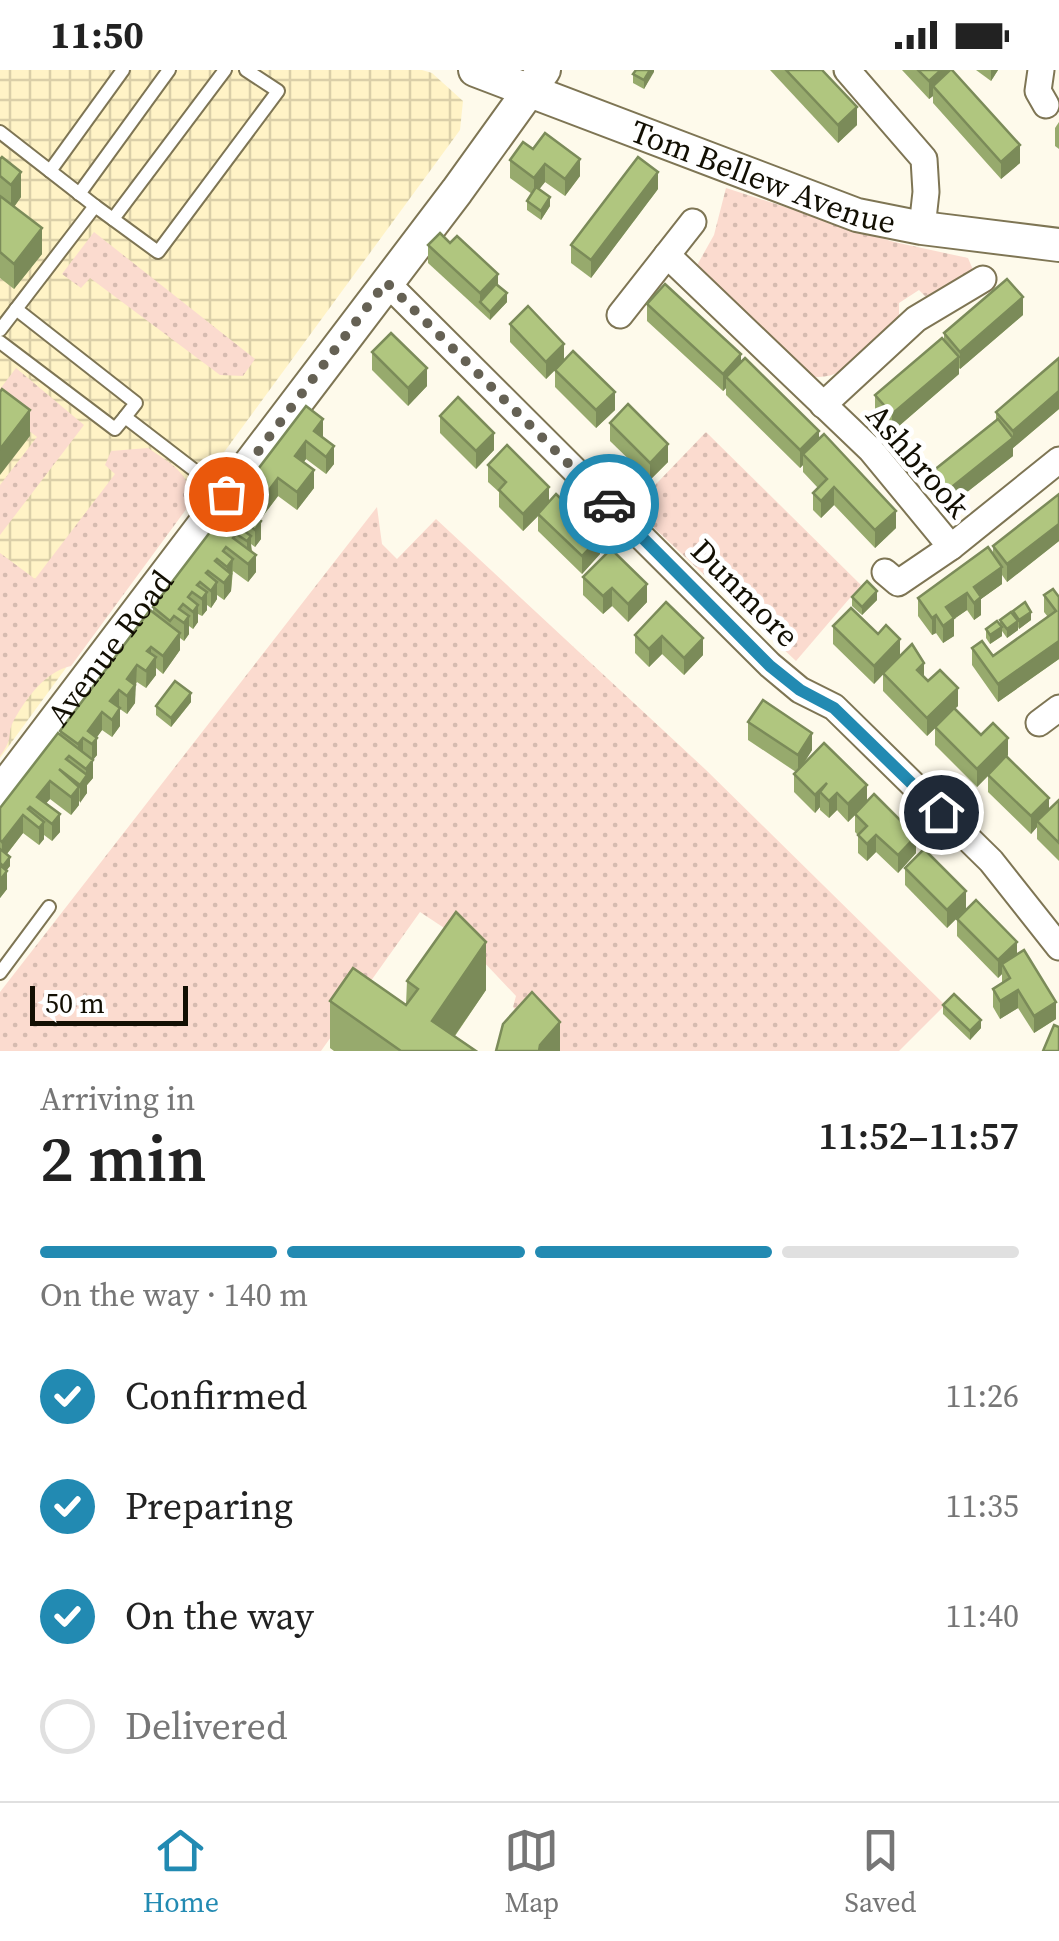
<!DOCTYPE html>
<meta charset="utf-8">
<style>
:root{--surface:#fff;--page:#f2f2f2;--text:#222;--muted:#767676;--line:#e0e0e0;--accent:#228ab2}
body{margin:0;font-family:"Source Serif 4",serif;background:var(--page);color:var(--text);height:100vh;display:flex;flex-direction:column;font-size:38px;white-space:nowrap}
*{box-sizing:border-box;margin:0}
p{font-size:32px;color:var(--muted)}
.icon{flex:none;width:55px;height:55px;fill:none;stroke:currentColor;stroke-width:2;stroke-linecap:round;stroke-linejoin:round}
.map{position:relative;height:981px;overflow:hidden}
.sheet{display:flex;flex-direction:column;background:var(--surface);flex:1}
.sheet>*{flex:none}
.scale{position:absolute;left:30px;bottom:25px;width:158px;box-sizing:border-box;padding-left:10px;border:5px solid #120f03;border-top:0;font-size:28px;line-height:35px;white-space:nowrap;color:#120f03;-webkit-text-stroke:8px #fff;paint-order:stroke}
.pin{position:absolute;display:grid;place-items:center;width:85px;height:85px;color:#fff;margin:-42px;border:5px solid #fff;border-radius:50%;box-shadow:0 2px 10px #0007}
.courier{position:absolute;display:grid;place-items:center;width:100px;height:100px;margin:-50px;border:8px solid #228ab2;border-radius:50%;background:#fff;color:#222;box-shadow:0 2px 12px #0007}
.head em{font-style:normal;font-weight:600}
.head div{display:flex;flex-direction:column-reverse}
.head{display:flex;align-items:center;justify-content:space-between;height:170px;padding:0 40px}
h1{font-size:65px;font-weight:600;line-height:75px}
.bar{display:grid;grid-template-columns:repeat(4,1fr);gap:15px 10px;align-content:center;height:120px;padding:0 40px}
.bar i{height:12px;border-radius:8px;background:var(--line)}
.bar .selected{background:var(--accent)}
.bar p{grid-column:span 4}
ol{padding:0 40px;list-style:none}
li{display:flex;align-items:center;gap:30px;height:110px}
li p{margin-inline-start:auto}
li .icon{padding:10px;border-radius:50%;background:var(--accent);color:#fff;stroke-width:4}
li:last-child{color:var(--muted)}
li i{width:55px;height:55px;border:5px solid var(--line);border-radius:50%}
.status{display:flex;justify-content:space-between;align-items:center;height:70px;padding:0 50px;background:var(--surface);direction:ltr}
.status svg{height:28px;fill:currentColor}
.dock{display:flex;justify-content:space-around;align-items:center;height:140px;border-top:2px solid var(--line);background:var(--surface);font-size:28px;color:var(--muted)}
.dock a{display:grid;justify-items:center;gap:5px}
.dock .selected{color:var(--accent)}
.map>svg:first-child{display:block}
.industrial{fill:url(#industrial-grid)}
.grass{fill:url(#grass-dots)}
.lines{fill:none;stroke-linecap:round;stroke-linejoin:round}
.service-casing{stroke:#7e7554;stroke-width:16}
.minor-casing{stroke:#7e7554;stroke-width:29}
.tertiary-casing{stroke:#7e7554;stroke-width:36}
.service{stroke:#fff;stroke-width:12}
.minor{stroke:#fff;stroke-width:25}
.tertiary{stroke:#fff;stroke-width:32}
.wall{fill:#97aa6d}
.shaded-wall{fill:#7b8b59}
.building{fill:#b0c67f;stroke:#7b8b59;stroke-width:2.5}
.done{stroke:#656154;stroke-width:10;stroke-dasharray:0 18}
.route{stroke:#228ab2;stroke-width:12}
.labels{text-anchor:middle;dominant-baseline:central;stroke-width:10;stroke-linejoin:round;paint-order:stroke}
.street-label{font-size:32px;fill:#120f03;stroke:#fff}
</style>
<div class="status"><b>11:50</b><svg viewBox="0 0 49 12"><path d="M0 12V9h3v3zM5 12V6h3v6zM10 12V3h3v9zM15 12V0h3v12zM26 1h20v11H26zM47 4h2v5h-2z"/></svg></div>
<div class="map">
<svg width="1059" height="981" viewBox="0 0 1059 981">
<defs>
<pattern id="industrial-grid" width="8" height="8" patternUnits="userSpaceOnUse" patternTransform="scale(2.5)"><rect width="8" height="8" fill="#fff3c6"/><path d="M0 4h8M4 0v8" fill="none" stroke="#dacfa8"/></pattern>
<pattern id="grass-dots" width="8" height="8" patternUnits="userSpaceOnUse" patternTransform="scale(2.5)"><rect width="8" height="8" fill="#fbdbcf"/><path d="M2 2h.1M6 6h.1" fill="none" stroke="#d6bbb0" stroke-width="1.8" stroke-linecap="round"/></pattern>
</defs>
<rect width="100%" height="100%" fill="#fefaeb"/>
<polygon class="industrial" points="0,0 422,0 432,3 463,31 460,60 0,688"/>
<g class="grass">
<path d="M 726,118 L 894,172 L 968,188 L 974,202 L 936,224 L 925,226 L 919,220 L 899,233 L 899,249 C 875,273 846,314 809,306 L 696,197 L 714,165 Z"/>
<polygon points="94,162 255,289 243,306 220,305 90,208 81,218 62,204"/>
<polygon points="16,298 84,355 0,465 0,415 37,367 0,338 0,319"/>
<polygon points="706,362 861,515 796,591 633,438"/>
<path d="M 148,378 C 171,394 192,403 190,434 L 71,596 C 45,602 27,627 14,650 C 6,664 15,667 0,686 L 0,483 L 35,509 L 115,404 L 105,395 L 111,381 Z"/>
<polygon points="377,437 382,474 397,489 436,449 706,700 945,935 899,981 554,981 513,937 516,926 464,871 420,842 321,981 0,981 0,922"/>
</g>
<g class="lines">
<defs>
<g id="service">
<polyline points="0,62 95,136"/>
<polyline points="50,101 123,0"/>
<polyline points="79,124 169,0"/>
<polyline points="113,149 225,0"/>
<polyline points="16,239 136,333 125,347 224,423"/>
<polyline points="0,260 95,136 158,182 278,21 246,0"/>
<polyline points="0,272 115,359 125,347"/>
<polyline points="0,903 49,837"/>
</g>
<g id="minor">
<polyline points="847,0 924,89 926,122 922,158"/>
<polyline points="1041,0 1038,21 1046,35"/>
<polyline points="667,185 871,380 951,477 1059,390"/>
<polyline points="386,212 770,595 800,620 834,637 991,791 1059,877"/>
<polyline points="620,245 693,152"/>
<polyline points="823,335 916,249 983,209"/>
<polyline points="885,502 898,513 951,477"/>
<polyline points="1039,653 1059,638"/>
</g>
<g id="tertiary">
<path id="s1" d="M 475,0 L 857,145 L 922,158 L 1059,175"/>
<path id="s2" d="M 0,723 L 457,121 L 544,0"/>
</g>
</defs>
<use href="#service" class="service-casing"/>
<use href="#minor" class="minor-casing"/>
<use href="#tertiary" class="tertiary-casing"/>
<use href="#service" class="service"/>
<use href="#minor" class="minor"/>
<use href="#tertiary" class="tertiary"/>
</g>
<g class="wall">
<polygon points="654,0 644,19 633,13 633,4"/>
<polygon points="770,0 822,0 857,55 838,73"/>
<polygon points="902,0 949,0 1020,93 1001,109 933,33 933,26 929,29"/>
<polygon points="976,0 998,0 991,11"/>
<polygon points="1059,52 1059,79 1055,76 1055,58"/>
<polygon points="533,79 580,106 565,126 545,112 539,119 550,136 541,150 527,140 527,131 532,124 510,108 510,90"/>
<polygon points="0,89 21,127 14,137 42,184 14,219 0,208"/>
<polygon points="658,119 591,208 571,193 571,175"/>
<polygon points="428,175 507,232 490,250 428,193"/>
<polygon points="647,234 741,293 819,369 896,458 875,478 834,435 821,448 813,440 813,423 818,418 803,402 803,395 800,398 726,325 726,318 723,321 647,251"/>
<polygon points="1023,245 960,299 959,298 959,304 892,362 875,342 875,325 944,269 944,263"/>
<polygon points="510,254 564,290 615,340 596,358 555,317 555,300 546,309 510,272"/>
<polygon points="372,282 427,316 408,336 372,300"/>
<polygon points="306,336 323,367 334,394 326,404 306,389 304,392 314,418 297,440 278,426 260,450 261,469 255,477 251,474 256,502 248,512 233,501 231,521 224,530 217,525 217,529 211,538 207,535 207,540 202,546 198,544 198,552 193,559 189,556 189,564 184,571 180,568 180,580 163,604 156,598 156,605 146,618 137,612 135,616 135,633 127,644 120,639 120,656 112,667 102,660 97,667 97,685 93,690 93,708 87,715 87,723 79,732 79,735 71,745 50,729 46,733 60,762 52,771 44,765 44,769 39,775 23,763 7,784 10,796 6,800 7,819 0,828 0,738 60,665 60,661 153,542 153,537"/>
<polygon points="1059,339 1013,378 1013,386 948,437 933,418 933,401 996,350 996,342"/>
<polygon points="440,346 494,380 476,399 440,363"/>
<polygon points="610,353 668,392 650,410 610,371"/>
<polygon points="488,395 549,432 600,484 582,504 538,461 538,446 523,461 499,437 499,422 488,412"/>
<polygon points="1059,424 1059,471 1007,512 1002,505 1002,514 981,529 981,545 974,550 967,540 954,549 954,566 943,573 936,563 932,565 918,546 918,528 993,484 993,476"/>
<polygon points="583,507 647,532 628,552 612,536 603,544 583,525"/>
<polygon points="1044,525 1059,527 1059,589 998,632 972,595 972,578 993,586 1048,547 1044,542"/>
<polygon points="852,527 877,530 862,545 852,536"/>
<polygon points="666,532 703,585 684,605 662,584 649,597 635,583 635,565"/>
<polygon points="1013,541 1031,550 1019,559 1018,557 1018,560 1007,568 1002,561 1002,566 990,574 986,568 986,559 1000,555 1000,550 1013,545"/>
<polygon points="833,556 900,586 958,636 954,639 981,665 1008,685 1007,687 1049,740 1059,730 1059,791 1037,769 1037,757 1031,764 988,722 988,706 977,717 935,675 935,658 927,666 883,621 883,604 874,614 833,574"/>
<polygon points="191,632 171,657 156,645 156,636"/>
<polygon points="748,652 812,680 803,695 867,731 916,783 898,803 876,782 867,791 858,783 858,765 855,762 855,745 848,752 837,740 829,748 820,740 820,737 815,743 794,722 794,704 796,702 748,670"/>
<polygon points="905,798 966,839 947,858 905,815"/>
<polygon points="957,849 1017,885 1056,949 1034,963 1018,938 1000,949 993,937 993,919 1002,913 1002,904 998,908 957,866"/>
<polygon points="407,911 486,920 455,966 476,981 334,981 330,978 330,931 406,935"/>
<polygon points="943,935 981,958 970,970 943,944"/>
</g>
<g class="shaded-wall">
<polygon points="650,0 654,0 654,2 644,19 644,10"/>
<polygon points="941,0 949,0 949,11 933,16 933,26 929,29 929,11"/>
<polygon points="991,0 998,0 991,11"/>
<polygon points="857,37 857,55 838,73 838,55"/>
<polygon points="1020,75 1020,93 1001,109 1001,92"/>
<polygon points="580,89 580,106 565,126 565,109"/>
<polygon points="545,94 545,112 534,126 534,108"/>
<polygon points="21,102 21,127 11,141 11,115"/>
<polygon points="658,102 658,119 591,208 591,190"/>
<polygon points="550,127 550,136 541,150 541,141"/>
<polygon points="42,158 42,184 14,219 14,194"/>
<polygon points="498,204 498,221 480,232 480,241 480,223"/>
<polygon points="507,223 507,232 490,250 490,242"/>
<polygon points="1023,227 1023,245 960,299 960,282"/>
<polygon points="564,274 564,291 546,309 546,292"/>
<polygon points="741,284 741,302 726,307 726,318 723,321 723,304"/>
<polygon points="959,287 959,304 892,362 892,344"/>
<polygon points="427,298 427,316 408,336 408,318"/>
<polygon points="1059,321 1059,339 1013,378 1013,361"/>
<polygon points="615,322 615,340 596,358 596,340"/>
<polygon points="30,340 30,366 0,405 0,379"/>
<polygon points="323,349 323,367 314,378 314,361"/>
<polygon points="819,361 819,379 803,384 803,395 800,398 800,380"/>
<polygon points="494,363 494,380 476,399 476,381"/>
<polygon points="1013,368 1013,386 948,437 948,420"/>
<polygon points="306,371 306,389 295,403 295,386"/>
<polygon points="668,374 668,392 650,410 650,393"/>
<polygon points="334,376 334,394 326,404 326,387"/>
<polygon points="314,400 314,418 297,440 297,422"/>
<polygon points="278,408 278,426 253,459 251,444"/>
<polygon points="549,417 549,435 538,444 538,446 523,461 523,444"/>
<polygon points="834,417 834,435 821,448 821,431"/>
<polygon points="896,441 896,458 875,478 875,460"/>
<polygon points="261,451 261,469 255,477 255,460"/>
<polygon points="1059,454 1059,471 1007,512 1007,494"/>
<polygon points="251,466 251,483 247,489 247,471"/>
<polygon points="600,467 600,484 582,504 582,486"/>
<polygon points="256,485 256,502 248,512 248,494"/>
<polygon points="233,489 231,521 224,530 224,513 227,509 227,497"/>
<polygon points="1002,497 1002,514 981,529 981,545 974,550 974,517"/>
<polygon points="217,512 217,529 211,538 211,521"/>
<polygon points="647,514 647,532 628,552 628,534"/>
<polygon points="612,518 612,536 603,544 603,526"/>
<polygon points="877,521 877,530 862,545 862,537"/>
<polygon points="207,522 207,540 202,546 202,529"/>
<polygon points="967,523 967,540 954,549 954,566 943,573 943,556 946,537"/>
<polygon points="198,535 198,552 193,559 193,542"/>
<polygon points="1031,542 1031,550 1019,559 1019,550"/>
<polygon points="936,545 936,563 932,565 932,548"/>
<polygon points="189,546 189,564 184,571 184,553"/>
<polygon points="1018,551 1018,560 1007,568 1007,559"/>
<polygon points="1002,557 1002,566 990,574 990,565"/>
<polygon points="180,563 180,580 163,604 163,586"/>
<polygon points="662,566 662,584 649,597 649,579"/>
<polygon points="703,568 703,585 684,605 684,588"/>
<polygon points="900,569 900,587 874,614 874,596"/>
<polygon points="1059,571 1059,589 998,632 998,614"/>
<polygon points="151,577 151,594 156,587 156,605 146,618 147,581"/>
<polygon points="924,593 924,611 917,600"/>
<polygon points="137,595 135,633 127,644 127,609"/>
<polygon points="958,618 958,636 927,666 927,648"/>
<polygon points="119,620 119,638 110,631"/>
<polygon points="191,623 191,632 171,657 171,648"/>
<polygon points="120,638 120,656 112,667 112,650"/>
<polygon points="102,642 102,660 92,674 88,661"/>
<polygon points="812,663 812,680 798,702 798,685"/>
<polygon points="83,668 83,685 78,692 78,674"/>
<polygon points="97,668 97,685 92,691 92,674"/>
<polygon points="1008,668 1008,685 977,717 977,699"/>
<polygon points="93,690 93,708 87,715 87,723 80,733 80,715 86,706 86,699"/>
<polygon points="50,711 50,729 37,744 37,727"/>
<polygon points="827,713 820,722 820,737 815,743 815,725"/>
<polygon points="867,715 867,733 848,752 848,734"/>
<polygon points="79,717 79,735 71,745 71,727"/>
<polygon points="837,723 837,740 829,748 829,731"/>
<polygon points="1049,728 1049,745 1037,751 1037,757 1031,764 1031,746"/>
<polygon points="60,744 60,762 52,771 52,754"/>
<polygon points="23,745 23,763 2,790 2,772"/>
<polygon points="44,752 44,769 39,775 39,758"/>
<polygon points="876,765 876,782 867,791 867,774"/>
<polygon points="916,766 916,783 898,803 898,785"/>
<polygon points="10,787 10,796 3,805 3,796"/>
<polygon points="7,801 7,819 0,828 0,810"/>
<polygon points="966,821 966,839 947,858 947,840"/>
<polygon points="486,872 486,920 444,981 432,951"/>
<polygon points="1017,872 1017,889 1002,894 1002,904 998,908 998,890"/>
<polygon points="1018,920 1018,938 1000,949 1000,931"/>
<polygon points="1056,932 1056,949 1034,963 1034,946"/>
<polygon points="981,950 981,958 970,970 970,961"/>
<polygon points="560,952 560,981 539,981 540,975"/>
</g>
<g class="building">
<polygon points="636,0 650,0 644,10 633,4"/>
<polygon points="786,0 822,0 857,37 838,55"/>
<polygon points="918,0 941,0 929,11"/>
<polygon points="950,0 952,0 1020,75 1001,92 933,16"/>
<polygon points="545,63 580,89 565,109 545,94 534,108 510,90 523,72 533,79"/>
<polygon points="2,87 21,102 11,115 0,106 0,89"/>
<polygon points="638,87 658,102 591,190 571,175"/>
<polygon points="536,117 550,127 541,141 527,131"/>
<polygon points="0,126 42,158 14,194 0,182"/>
<polygon points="440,163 450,173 457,166 498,204 480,223 428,175"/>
<polygon points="1007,209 1023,227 960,282 944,263"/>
<polygon points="496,214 507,223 490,242 480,232"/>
<polygon points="665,214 741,284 723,304 647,234"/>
<polygon points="528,236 564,274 546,292 510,254"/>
<polygon points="391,263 427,298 408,318 372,282"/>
<polygon points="942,268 959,287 892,344 875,325"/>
<polygon points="573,281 615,322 596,340 555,300"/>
<polygon points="745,288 819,361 800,380 726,307"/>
<polygon points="1059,288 1059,321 1013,361 996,342"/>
<polygon points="2,319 30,340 0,379 0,322"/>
<polygon points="458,327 494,363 476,381 440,346"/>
<polygon points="628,334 668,374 650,393 610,353"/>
<polygon points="306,336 323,349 314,361 334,376 326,387 306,371 295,386 314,400 297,422 278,408 251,444 261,451 255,460 245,452 240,458 251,466 247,471 236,464 233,468 256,485 248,494 226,477 223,481 233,489 227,497 217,489 215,491 231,504 224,513 208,501 206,503 217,512 211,521 200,512 197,515 207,522 202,529 192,522 188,527 198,535 193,542 183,534 179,539 189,546 184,553 174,546 170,551 153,537"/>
<polygon points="998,349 1013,368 948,420 933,401"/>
<polygon points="824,364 896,441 875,460 834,417 821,431 813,423 827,409 803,384"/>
<polygon points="507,375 549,417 523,444 499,420 506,412 488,395"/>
<polygon points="556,424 600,467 582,486 538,444"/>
<polygon points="1059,424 1059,454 1007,494 993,476"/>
<polygon points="988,477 1002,497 974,517 981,527 974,533 967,523 946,537 954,548 943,556 936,545 932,548 918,528"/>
<polygon points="611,479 647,514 628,534 612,518 603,526 583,507"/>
<polygon points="867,511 877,521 862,537 852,527"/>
<polygon points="1053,519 1059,527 1059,571 998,614 972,578 982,571 993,586 1056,541 1044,525"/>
<polygon points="666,532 703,568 684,588 662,566 649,579 635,565"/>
<polygon points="1025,532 1031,542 1019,550 1013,541"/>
<polygon points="851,538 878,564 886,555 900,569 874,596 833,556"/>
<polygon points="150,540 180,563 163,586 151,577 147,581 156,587 146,601 137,595 127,609 135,615 127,626 119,620 110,631 120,638 112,650 102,642 88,661 97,668 92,674 83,668 78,674 60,661"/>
<polygon points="1011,542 1018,551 1007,559 1000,550"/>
<polygon points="997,551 1002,557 990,565 986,559"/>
<polygon points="912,574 924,593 917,600 928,611 940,600 958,618 927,648 883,603"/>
<polygon points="175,611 191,623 171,648 156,636"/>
<polygon points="763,630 812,663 798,685 748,652"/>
<polygon points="954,638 981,665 993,653 1008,668 977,699 935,657"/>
<polygon points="58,663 93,690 86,699 69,686 66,689 87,705 80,715 59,699 79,717 71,727 50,711 37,727 60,744 52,754 30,737 28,739 44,752 39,758 23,745 2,772 0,770 0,738"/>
<polygon points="824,673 867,715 848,734 837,723 829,731 820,722 827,713 815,725 794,704"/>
<polygon points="1006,686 1049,728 1031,746 988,705"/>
<polygon points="874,724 916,766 898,785 876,765 867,774 858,765 867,756 855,744"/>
<polygon points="1059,730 1059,773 1037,751"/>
<polygon points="0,779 10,787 3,796 0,793"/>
<polygon points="924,779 966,821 947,840 905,798"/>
<polygon points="0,795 7,801 0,810"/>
<polygon points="976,830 1017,872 998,890 957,849"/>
<polygon points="456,842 486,872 432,951 476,981 401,981 330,931 353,898 406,935 418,919 407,911"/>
<polygon points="1024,880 1056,932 1034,946 1018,920 1000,931 993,919 1010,908 1002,894"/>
<polygon points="532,922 560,952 540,975 539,981 496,981 503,954"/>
<polygon points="954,924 981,950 970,961 943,935"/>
<polygon points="1054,955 1059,957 1059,981 1043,981"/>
</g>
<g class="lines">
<polyline class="done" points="226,424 386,212 609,434"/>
<polyline class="route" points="609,434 770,596 800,620 834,638 941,742"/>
</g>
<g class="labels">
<g class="street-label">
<text stroke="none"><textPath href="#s1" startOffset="308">Tom Bellew Avenue</textPath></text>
<text transform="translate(918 391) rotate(49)">Ashbrook</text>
<text transform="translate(745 523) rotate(45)">Dunmore</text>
<text stroke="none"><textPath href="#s2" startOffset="182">Avenue Road</textPath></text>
</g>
</g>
</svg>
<div class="scale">50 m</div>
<div class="pin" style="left:226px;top:424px;background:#ea580c"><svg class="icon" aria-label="bag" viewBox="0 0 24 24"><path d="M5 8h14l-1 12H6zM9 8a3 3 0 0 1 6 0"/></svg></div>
<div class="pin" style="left:941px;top:742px;background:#1f2937"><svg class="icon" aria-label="home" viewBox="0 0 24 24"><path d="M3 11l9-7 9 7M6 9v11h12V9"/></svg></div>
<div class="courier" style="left:609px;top:434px"><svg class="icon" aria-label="car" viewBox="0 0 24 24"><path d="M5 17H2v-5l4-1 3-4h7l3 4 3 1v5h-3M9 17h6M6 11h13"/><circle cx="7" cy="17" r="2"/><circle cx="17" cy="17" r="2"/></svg></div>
</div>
<section class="sheet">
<div class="head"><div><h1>2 min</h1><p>Arriving in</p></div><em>11:52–11:57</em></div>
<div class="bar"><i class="selected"></i><i class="selected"></i><i class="selected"></i><i></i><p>On the way · 140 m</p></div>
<ol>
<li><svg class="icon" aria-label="check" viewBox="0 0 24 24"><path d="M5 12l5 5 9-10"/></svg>Confirmed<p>11:26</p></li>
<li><svg class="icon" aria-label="check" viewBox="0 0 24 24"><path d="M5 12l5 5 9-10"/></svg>Preparing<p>11:35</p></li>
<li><svg class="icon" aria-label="check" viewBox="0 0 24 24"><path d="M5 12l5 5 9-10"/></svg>On the way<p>11:40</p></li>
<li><i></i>Delivered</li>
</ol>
</section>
<nav class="dock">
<a class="selected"><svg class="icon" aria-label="home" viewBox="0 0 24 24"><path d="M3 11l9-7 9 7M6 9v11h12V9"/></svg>Home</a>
<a><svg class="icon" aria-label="map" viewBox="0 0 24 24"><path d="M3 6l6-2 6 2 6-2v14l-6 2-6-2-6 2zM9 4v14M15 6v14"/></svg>Map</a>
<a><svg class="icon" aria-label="saved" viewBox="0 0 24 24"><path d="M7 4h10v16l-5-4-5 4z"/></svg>Saved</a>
</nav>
